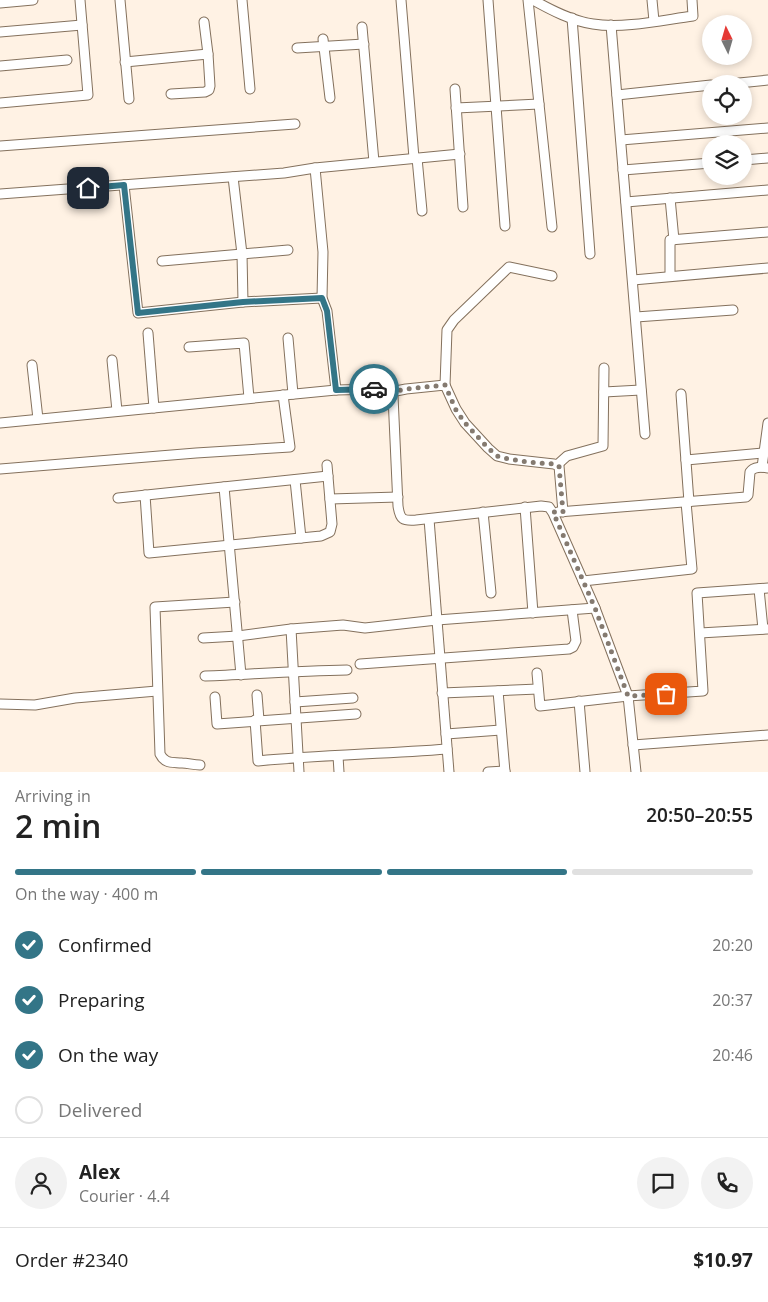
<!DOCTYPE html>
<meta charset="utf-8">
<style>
:root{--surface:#fff;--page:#f2f2f2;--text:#222;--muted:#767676;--line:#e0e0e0;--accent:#337587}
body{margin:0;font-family:"Open Sans",sans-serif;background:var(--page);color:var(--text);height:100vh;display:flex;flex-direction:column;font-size:19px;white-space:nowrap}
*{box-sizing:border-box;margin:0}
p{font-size:16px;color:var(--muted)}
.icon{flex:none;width:28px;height:28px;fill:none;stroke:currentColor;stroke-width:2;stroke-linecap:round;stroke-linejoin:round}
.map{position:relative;height:772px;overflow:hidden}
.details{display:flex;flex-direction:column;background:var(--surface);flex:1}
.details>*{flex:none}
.needle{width:32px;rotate:355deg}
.fabs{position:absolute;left:702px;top:15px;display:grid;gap:10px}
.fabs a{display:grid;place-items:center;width:50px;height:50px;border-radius:50%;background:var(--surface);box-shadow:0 2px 8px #0003;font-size:25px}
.pin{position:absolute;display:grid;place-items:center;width:42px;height:42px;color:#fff;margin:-21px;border-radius:10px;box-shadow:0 2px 8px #0006}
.courier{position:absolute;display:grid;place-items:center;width:50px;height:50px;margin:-25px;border:4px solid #337587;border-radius:50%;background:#fff;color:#222;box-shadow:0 1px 6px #0007}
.head em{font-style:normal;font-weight:600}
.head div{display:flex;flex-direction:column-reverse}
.head{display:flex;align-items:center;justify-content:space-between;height:85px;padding:0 15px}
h1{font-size:32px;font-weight:600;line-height:38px}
.bar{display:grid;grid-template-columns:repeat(4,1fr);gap:8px 5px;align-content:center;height:60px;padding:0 15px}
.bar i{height:6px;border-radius:4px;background:var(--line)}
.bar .current{background:var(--accent)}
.bar p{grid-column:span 4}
.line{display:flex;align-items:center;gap:12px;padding:0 15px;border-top:1px solid var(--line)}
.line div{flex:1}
.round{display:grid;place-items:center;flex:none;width:52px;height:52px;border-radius:26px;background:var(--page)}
ol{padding:0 15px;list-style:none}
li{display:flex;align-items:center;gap:15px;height:55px}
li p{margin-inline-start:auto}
li .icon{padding:5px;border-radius:50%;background:var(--accent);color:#fff;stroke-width:4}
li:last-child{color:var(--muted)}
li i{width:28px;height:28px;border:2px solid var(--line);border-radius:50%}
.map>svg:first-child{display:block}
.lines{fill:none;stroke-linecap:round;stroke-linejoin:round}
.street-casing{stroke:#84715d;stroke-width:11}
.street{stroke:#fff;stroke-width:9}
.done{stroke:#847a70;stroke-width:5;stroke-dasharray:0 9}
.route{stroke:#337587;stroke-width:6}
</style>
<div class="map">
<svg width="768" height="772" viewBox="0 0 768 772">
<rect width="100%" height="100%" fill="#fff2e4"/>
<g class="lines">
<defs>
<g id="street">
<polyline points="120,0 129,99"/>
<polyline points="242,0 250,89"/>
<polyline points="401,0 414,158"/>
<polyline points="488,0 505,226"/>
<polyline points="528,0 552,227"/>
<path d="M 533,0 C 551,10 572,21 593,24 C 623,29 663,20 693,16 L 692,0"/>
<polyline points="652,0 654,21"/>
<polyline points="0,3 33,0"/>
<polyline points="572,18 590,254"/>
<polyline points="611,25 645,434"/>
<polyline points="362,27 374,162"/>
<polyline points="0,32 82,25"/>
<polyline points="323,39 330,98"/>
<polyline points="297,48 364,44"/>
<polyline points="125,62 208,54"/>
<polyline points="0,66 67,60"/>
<polyline points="729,84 768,80"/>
<polyline points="455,89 463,207"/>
<polyline points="171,94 205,92 209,90 210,86 208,54 204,22"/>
<polyline points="617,95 711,85"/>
<polyline points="0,103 88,95 80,0"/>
<polyline points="456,108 539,104"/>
<polyline points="621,140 768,128"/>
<polyline points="0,146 295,124"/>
<polyline points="417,158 422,211"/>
<polyline points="744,160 768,158"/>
<polyline points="315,168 323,252 322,298 327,311 336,390"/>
<polyline points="623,170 711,163"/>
<polyline points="233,177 242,254 243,302"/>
<polyline points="124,185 138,313 243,302 322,298"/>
<polyline points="0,194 284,173 315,168 460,154"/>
<polyline points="670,198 674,240"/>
<polyline points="626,202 768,190"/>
<polyline points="162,261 288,250"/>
<polyline points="670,276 670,240 768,232"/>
<polyline points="633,280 768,268"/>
<polyline points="636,317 733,310"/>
<polyline points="148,333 154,408"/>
<polyline points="288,338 293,394"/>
<polyline points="189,347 244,343 249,398"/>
<polyline points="112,360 117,411"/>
<polyline points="32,365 38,419"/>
<polyline points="445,385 447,330 454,320 509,267 552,276"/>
<polyline points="391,392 406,389 445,385 456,409 465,423 488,448 497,456 509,459 554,464 559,466 563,512"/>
<polyline points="604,392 641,390"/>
<polyline points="681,394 689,502"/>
<path d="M 0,423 L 336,390 L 381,389 L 391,392 L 393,396 L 398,506 C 400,520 403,521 416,520 L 541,506 L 549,507 L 553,513 L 595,608 L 628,696 L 636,772"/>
<polyline points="686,460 763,453"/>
<polyline points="557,465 567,456 603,446 604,368"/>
<polyline points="762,467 768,423"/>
<polyline points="0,469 196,453 290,447 283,395"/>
<polyline points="295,480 301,538"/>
<polyline points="224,487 241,675"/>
<polyline points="145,495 149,553 321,536 330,532 332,524 327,465"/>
<polyline points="118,498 328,476"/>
<polyline points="330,499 398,497"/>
<polyline points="525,507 533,613"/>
<polyline points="483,512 491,593"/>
<path d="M 558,512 L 746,497 L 748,495 L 750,472 C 754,466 762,467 768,468"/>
<polyline points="429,519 449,772"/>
<polyline points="583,581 692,569 686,502"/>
<polyline points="759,589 763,629"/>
<polyline points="291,629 299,772"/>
<polyline points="700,633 768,629"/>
<polyline points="203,638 238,636 291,629 343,625 365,628 437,620 595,608"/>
<polyline points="360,664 569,649 573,647 576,641 572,610"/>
<polyline points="537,673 540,706 628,696 703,691 697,593 768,588"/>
<path d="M 205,676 C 253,674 299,671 347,670"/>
<polyline points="498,691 505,772"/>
<polyline points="442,693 538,689"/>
<polyline points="257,695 259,720"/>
<polyline points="215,697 217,724 356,714"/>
<polyline points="579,701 585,772"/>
<polyline points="295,702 353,698"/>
<polyline points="0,704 35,705 75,698 157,691"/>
<path d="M 255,720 L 258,761 C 320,755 384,754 447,749"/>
<polyline points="446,734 501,730"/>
<polyline points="633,745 768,735"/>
<polyline points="338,756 339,772"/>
<path d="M 200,765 C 193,765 188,763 182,763 C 172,762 165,764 160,754 L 155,607 L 235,602"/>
<polyline points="488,772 505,771"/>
</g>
</defs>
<use href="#street" class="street-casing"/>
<use href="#street" class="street"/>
</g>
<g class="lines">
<polyline class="done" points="374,389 387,390 391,392 406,389 445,385 456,410 465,423 488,448 497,456 509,459 527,462 554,464 559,466 563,512 553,512 595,608 628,696 666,694"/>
<polyline class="route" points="88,188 124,185 138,313 243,302 322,298 327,311 336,390 374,389"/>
</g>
</svg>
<div class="fabs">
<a><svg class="needle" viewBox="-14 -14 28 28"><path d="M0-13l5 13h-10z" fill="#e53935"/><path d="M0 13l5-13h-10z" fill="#767676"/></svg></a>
<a><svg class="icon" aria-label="locate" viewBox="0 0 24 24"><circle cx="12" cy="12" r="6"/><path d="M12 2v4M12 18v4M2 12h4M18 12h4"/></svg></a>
<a><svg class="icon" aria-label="layers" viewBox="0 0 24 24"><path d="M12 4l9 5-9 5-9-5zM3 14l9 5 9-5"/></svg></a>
</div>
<div class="pin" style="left:666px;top:694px;background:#ea580c"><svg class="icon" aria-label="bag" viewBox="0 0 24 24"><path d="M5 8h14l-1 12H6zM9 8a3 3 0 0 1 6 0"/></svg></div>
<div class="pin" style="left:88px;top:188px;background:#1f2937"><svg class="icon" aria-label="home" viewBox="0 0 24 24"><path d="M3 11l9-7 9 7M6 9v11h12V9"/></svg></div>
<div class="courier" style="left:374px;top:389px"><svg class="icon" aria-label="car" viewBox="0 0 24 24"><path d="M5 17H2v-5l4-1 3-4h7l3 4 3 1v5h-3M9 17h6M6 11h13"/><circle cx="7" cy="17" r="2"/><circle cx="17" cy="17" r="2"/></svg></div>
</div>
<section class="details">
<div class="head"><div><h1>2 min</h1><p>Arriving in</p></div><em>20:50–20:55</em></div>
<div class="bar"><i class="current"></i><i class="current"></i><i class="current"></i><i></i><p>On the way · 400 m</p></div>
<ol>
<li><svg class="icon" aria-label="check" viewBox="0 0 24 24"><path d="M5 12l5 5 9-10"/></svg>Confirmed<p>20:20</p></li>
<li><svg class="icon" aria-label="check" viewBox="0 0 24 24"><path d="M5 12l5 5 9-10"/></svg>Preparing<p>20:37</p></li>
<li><svg class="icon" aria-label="check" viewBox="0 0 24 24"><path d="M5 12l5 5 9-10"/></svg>On the way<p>20:46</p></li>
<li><i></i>Delivered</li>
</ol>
<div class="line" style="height:90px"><a class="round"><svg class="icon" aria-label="person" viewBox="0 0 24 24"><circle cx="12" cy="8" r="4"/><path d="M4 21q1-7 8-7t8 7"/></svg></a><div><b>Alex</b><p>Courier · 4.4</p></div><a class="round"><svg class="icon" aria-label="chat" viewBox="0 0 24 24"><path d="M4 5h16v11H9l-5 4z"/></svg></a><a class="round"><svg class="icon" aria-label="phone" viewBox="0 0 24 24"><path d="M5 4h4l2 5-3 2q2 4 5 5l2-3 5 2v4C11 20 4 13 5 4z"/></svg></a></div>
<div class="line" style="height:65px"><div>Order #2340</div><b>$10.97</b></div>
</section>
